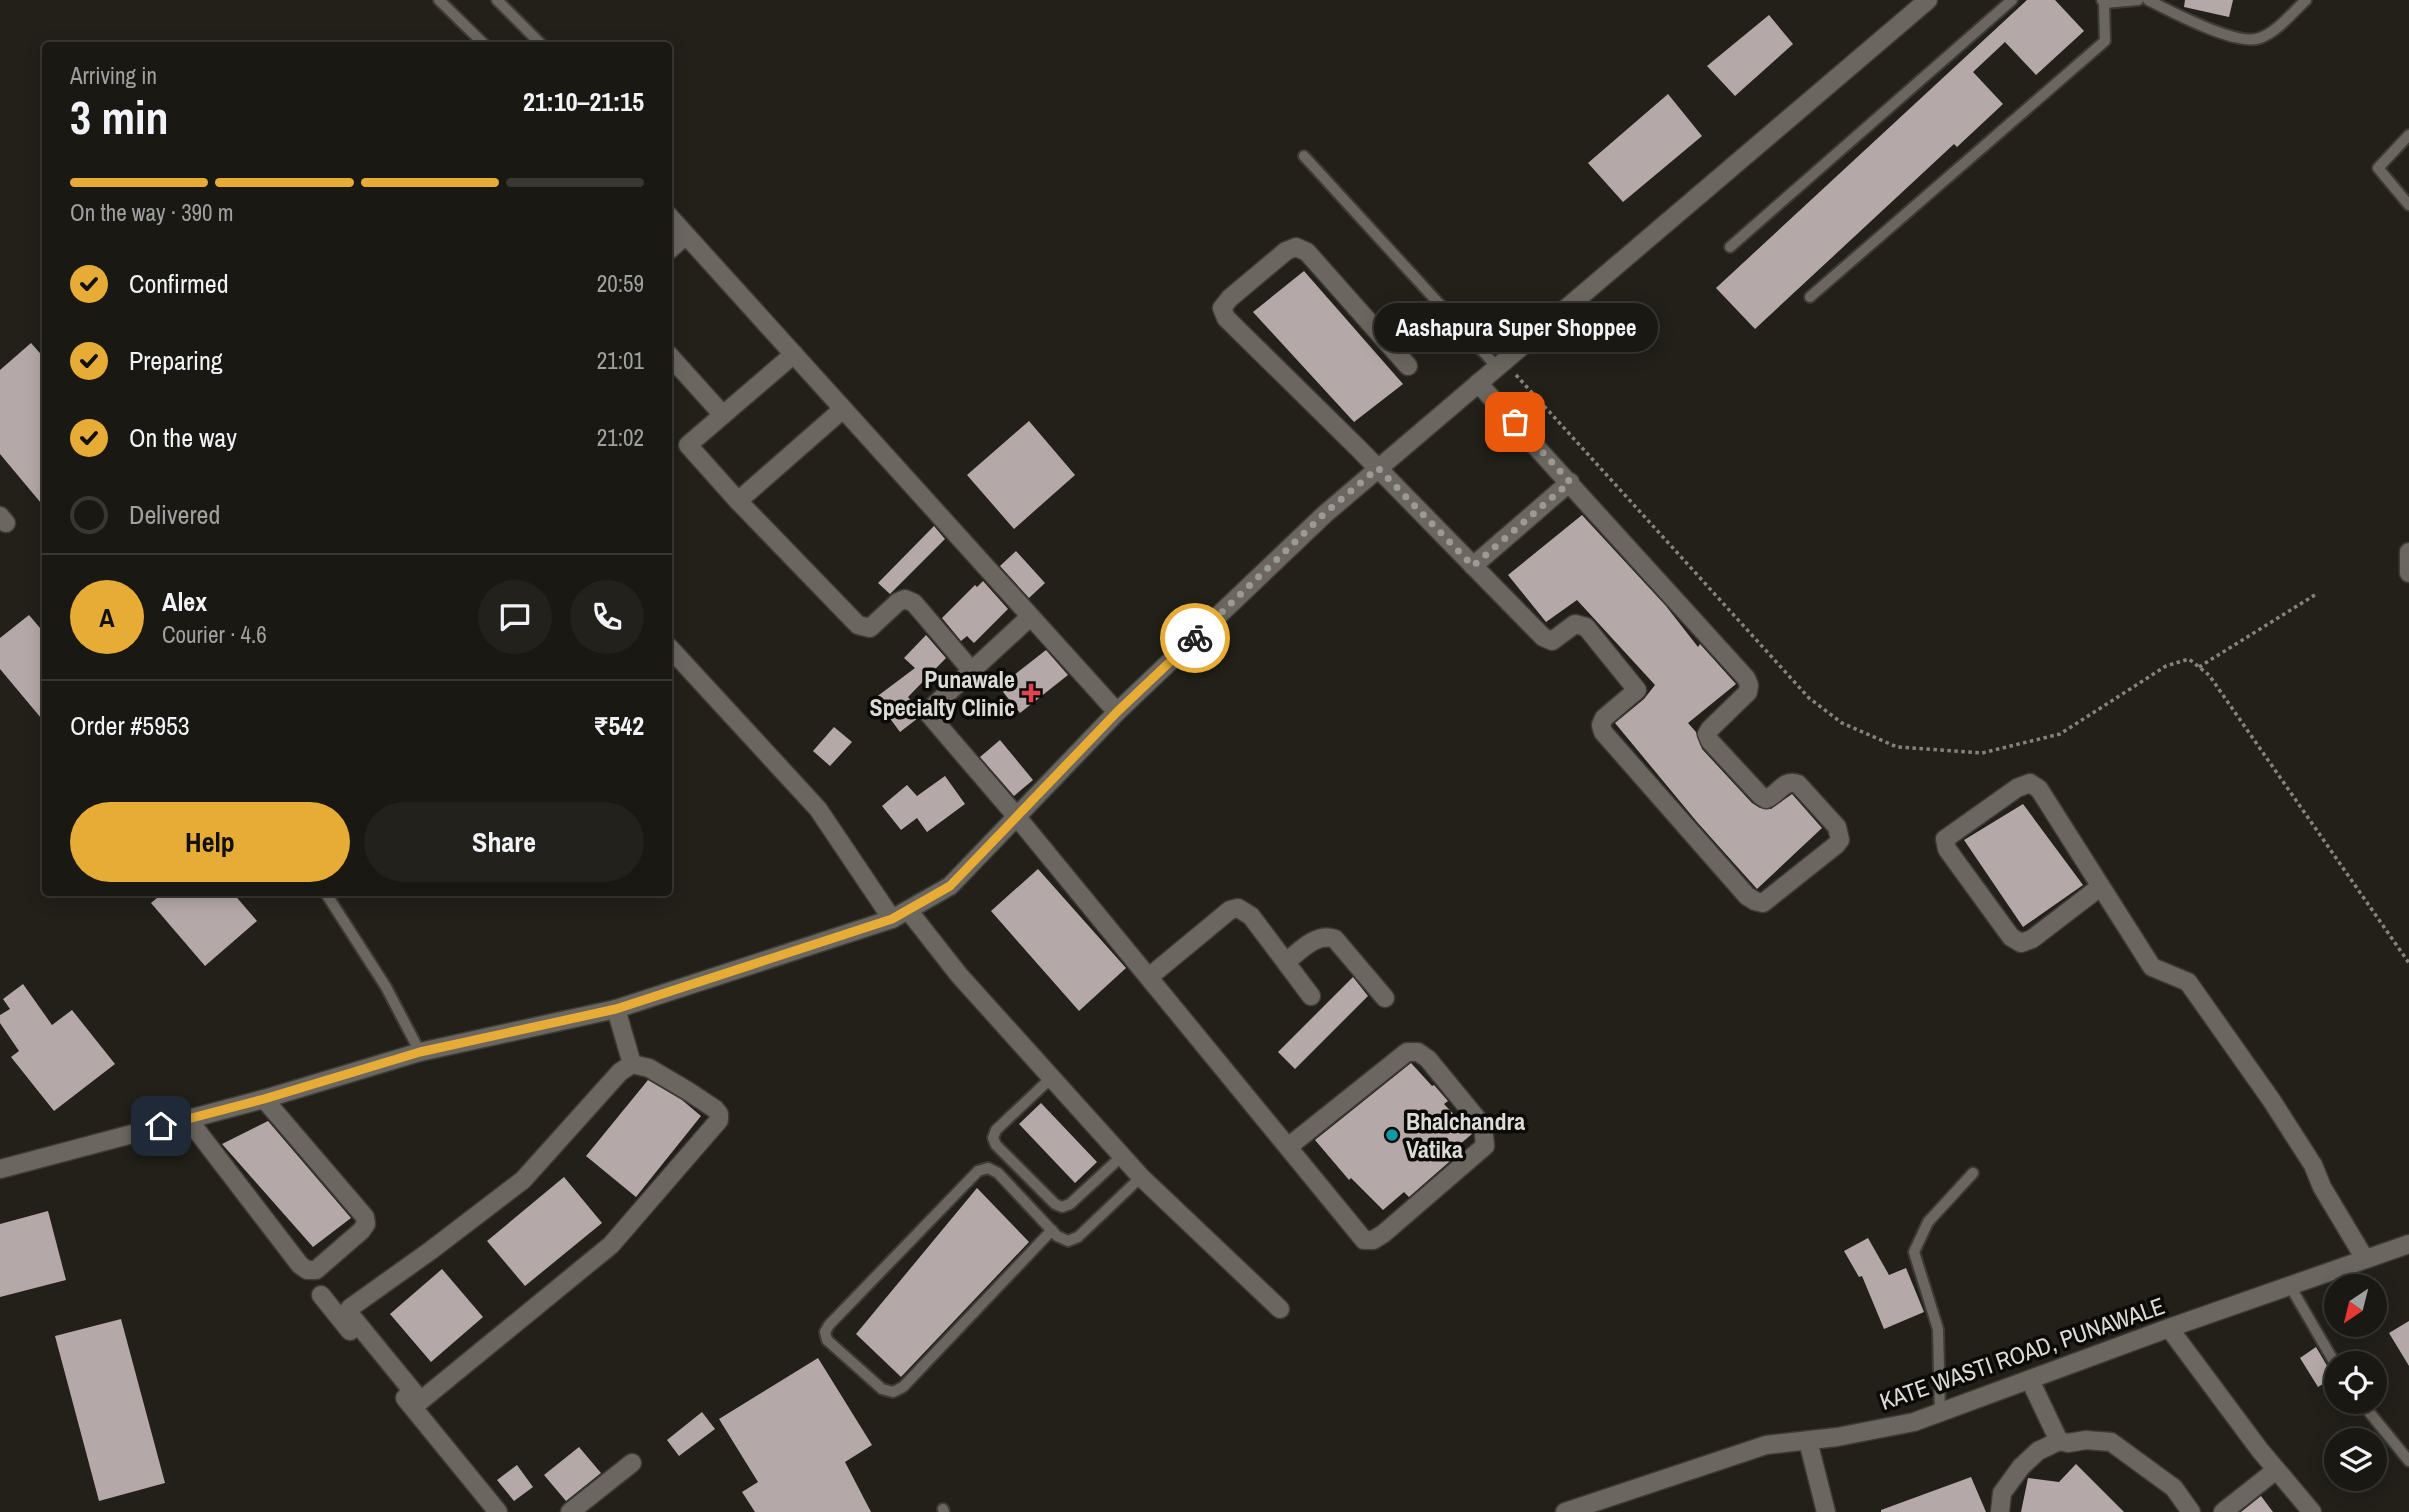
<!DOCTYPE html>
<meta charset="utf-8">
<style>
:root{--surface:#1a1813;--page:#23211c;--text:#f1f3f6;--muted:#9fa0a0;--line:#383733;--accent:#e6ac36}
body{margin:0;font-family:"Archivo Narrow",sans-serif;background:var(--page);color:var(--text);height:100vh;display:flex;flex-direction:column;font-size:26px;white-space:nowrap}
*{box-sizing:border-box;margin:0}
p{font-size:23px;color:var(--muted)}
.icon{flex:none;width:38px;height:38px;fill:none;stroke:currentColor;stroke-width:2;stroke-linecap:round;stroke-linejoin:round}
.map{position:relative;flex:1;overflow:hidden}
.side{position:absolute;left:42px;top:42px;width:630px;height:854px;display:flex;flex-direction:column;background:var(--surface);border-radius:7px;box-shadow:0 4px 18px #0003,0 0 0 2px var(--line)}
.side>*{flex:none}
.needle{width:46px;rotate:215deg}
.controls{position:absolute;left:2324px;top:1274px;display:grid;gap:14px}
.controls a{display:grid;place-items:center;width:63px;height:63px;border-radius:50%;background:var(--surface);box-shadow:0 4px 18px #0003,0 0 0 2px var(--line);font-size:35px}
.pin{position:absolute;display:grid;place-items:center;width:60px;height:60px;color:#fff;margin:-30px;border-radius:14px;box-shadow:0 4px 10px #0006}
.courier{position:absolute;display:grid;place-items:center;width:70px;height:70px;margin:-35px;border:5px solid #e6ac36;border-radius:50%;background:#fff;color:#222;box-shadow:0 2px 9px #0007}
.bubble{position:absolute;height:49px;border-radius:24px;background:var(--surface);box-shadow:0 4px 18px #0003,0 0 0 2px var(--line);font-size:23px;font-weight:700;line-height:49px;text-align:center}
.head em{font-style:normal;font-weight:700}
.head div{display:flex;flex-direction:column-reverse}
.head{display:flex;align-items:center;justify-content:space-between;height:119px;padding:0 28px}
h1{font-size:46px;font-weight:700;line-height:52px}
.bar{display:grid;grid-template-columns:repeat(4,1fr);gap:10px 7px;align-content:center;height:84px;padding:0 28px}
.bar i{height:9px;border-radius:5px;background:var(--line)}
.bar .active{background:var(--accent)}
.bar p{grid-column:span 4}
.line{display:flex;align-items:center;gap:18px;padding:0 28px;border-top:2px solid var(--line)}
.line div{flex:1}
.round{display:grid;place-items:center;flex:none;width:74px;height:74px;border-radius:37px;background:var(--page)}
ol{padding:0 28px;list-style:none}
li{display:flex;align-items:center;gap:21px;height:77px}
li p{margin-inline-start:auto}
li .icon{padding:7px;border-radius:50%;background:var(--accent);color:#111;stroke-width:4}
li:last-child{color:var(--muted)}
li i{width:38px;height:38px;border:4px solid var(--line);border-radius:50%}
.cta{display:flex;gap:14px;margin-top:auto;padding:14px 28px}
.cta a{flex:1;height:80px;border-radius:42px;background:var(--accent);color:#111;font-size:28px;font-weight:700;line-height:80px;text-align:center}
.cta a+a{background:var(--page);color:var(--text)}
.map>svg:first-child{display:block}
.building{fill:#b4a9a8}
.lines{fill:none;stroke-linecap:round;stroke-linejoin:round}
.service-casing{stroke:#3e3b37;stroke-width:14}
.minor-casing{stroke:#3e3b37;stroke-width:21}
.path{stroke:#85837d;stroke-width:3.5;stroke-dasharray:3.5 3.5;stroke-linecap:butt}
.service{stroke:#6b6760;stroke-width:10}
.minor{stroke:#6b6760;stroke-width:18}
.done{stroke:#9c9a94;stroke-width:7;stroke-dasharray:0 12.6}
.route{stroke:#e6ac36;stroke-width:9}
.health-dot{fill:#e0444e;stroke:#0b0a07;stroke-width:2.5}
.culture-dot{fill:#0f9aa8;stroke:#0b0a07;stroke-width:2.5}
.labels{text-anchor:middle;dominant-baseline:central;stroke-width:7;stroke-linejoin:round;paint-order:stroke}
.poi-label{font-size:24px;font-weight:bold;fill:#dddbd7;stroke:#0b0a07;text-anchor:end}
.street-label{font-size:24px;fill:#dddbd7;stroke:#0b0a07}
</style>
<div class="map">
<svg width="2409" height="1512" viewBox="0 0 2409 1512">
<rect width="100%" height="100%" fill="#222019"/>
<g class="building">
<polygon points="2027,0 2055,0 2084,31 2036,75 2005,42 1973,72 2003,104 1957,147 1954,144 1755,329 1716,288"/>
<polygon points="2185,0 2233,0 2229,17 2184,7"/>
<polygon points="1769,15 1793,44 1735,96 1707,66"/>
<polygon points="1668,94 1702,136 1623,202 1588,163"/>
<polygon points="1304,271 1403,384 1354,422 1253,312"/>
<polygon points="31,343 46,360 46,509 0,454 0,370"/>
<polygon points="1029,421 1075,475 1014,529 967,475"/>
<polygon points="1582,515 1666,606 1698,647 1700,644 1736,684 1688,723 1696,732 1702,749 1752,803 1760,808 1771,809 1792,794 1822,828 1757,889 1697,822 1615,723 1644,699 1655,685 1577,600 1546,622 1508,575"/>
<polygon points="934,526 945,539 890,594 878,583"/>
<polygon points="1016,551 1045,583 1029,598 1000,566"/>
<polygon points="983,581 1008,609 974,643 967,636 961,641 942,618 975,585 977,587"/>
<polygon points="29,615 46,635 46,724 0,669 0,638"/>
<polygon points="926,635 946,658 908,697 917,707 918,718 900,732 875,698 915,668 904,658"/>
<polygon points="1046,650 1068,675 1020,713 999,687"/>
<polygon points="834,727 852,742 830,766 813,751"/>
<polygon points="1000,740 1033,780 1014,796 980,757"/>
<polygon points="945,776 965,804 927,832 917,818 901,830 882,806 907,785 917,796"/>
<polygon points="2023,804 2083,885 2023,927 1964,840"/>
<polygon points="1038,869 1126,968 1079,1011 991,911"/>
<polygon points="164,892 232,892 257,921 205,966 151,903"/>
<polygon points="1353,977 1368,996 1295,1069 1278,1052"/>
<polygon points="23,984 52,1025 72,1010 115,1064 54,1111 11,1057 19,1051 0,1023 0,1015 10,1009 3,999"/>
<polygon points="1411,1063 1432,1086 1434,1085 1448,1101 1444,1104 1472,1134 1453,1150 1457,1155 1409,1197 1404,1192 1383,1210 1351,1178 1349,1180 1315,1140"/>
<polygon points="648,1080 682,1100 701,1116 636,1197 586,1156"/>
<polygon points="1041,1103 1097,1162 1075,1183 1019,1124"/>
<polygon points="268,1121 351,1218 313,1247 222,1144"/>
<polygon points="564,1177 602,1223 525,1286 487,1241"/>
<polygon points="977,1188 1029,1242 901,1377 856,1334"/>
<polygon points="48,1211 66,1280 0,1297 0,1224"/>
<polygon points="1868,1238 1889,1275 1906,1268 1924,1312 1884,1329 1862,1276 1859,1277 1844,1251"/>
<polygon points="442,1269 483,1317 431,1362 390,1314"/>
<polygon points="121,1319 165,1483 99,1501 55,1336"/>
<polygon points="2409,1321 2409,1366 2389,1333"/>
<polygon points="2316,1347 2329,1369 2336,1373 2336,1376 2318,1387 2300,1358"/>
<polygon points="818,1358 872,1445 845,1462 871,1512 755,1512 742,1492 758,1482 719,1419"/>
<polygon points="702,1412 715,1429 679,1456 667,1440"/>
<polygon points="579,1447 601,1473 566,1501 544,1475"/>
<polygon points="2076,1464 2124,1512 2021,1512 2028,1478 2059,1482"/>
<polygon points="517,1465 533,1487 514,1501 497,1480"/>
<polygon points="1971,1477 1986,1512 1881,1512 1881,1510"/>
<polygon points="2261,1496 2273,1512 2241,1512"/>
</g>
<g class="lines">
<defs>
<g id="service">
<polyline points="439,0 486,46"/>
<polyline points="497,0 543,46"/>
<path d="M 2148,0 C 2170,11 2237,47 2260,38 C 2278,31 2292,13 2306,0"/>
<polyline points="2104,3 2138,0"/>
<polyline points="2409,135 2378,168 2409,205"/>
<polyline points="1304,156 1497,367"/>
<polyline points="1730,247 2012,0"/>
<polyline points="1810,297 2105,41 2104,3 2102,0"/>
<polyline points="325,892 386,987 420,1052"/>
<polyline points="1051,1078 996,1130 993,1138 996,1145 1055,1204 1062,1207 1070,1204 1122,1156"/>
<polyline points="1052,1230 903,1387 893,1392 882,1389 827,1340 825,1332 829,1325 978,1171 988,1168 998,1173 1057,1236 1068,1241 1078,1237 1141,1177"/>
<polyline points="2290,1286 2336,1365"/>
<polyline points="2361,1402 2409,1461"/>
<polyline points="1940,1413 1938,1329 1914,1252 1928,1222 1973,1173"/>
<polyline points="943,1509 944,1512"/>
</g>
<g id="minor">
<polyline points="668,215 1117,712"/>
<polyline points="668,251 686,235"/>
<polyline points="668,354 723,415"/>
<polyline points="794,354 688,445 738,501 858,625 870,628 898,602 905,599 914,603 972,671"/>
<path d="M 1408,366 L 1307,252 L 1296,247 L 1286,251 L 1230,298 L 1222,308 L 1226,318 L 1359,449 L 1543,637 L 1552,641 L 1575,624 L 1586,627 L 1637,690 L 1604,718 L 1601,725 L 1603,732 L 1747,896 L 1755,901 L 1763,903 L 1836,845 L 1840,840 L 1837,827 L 1798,784 C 1784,778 1778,795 1766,799 L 1760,795 L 1710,741 L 1707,734 L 1710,729 L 1748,692 L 1749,685 L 1746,678 L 1478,383"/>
<polyline points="738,501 843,409"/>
<polyline points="0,516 6,523"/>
<polyline points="2409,552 2409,573"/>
<polyline points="1473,566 1570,482"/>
<polyline points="1030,617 927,712 1017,817 1364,1240 1373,1240 1383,1234 1485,1146 1483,1126 1428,1059 1418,1052 1407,1052 1288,1147"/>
<polyline points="668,646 818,809 892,919"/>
<polyline points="2100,887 2032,939 2021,943 2011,937 1947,849 1945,839 2017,788 2030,783 2039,789 2152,967 2188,982 2272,1101 2313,1165 2322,1187 2365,1259"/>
<polyline points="908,910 959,975 1141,1177 1280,1309"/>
<path d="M 1286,962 C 1300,951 1316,932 1335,939 L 1385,998"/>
<polyline points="1149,977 1230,910 1238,908 1251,916 1311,996"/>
<polyline points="188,1119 300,1265 307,1270 316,1270 361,1231 366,1224 365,1217 264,1099"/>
<polyline points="0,1169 264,1099 420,1052 616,1009 892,919 950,886 1117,712 1325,514 1928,0"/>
<polyline points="321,1295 350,1331"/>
<polyline points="2169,1328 2259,1449 2312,1512"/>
<polyline points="2030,1380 2059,1441"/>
<polyline points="405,1398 498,1512"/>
<polyline points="420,1400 348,1312 350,1308 430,1251 523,1180 620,1072 632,1064 616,1009"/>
<polyline points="413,1407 611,1245 719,1120 719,1114 715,1109 688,1091 649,1068 632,1064"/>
<polyline points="1808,1441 1826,1512"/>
<polyline points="570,1512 632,1463"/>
<polyline points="1565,1512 1766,1445 1837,1437 1914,1422 2169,1328 2409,1244"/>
<polyline points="2000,1512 2002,1493 2021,1467 2038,1451 2059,1441 2068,1443 2086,1440 2111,1442 2174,1488 2191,1512"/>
<polyline points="2223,1512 2276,1470"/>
</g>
</defs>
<use href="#service" class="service-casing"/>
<use href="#minor" class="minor-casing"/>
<g class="path">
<polyline points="1516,375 1809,698 1842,723 1897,747 1982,753 2060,734 2166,666 2189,659 2209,675 2409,963"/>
<polyline points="2199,667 2318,593"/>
</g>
<use href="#service" class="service"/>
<use href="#minor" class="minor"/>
</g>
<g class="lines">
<polyline class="done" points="1195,638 1325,513 1378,468 1473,566 1570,482 1515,422"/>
<polyline class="route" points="161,1126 264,1099 420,1052 616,1009 892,919 950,886 1117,712 1195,638"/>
</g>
<path class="health-dot" d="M1027.5 682.5h7v7h7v7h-7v7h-7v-7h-7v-7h7z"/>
<circle class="culture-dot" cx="1392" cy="1135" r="7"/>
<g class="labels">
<g class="poi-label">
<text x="1015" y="679">Punawale<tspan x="1015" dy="28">Specialty Clinic</tspan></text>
<text x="1406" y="1121" text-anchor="start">Bhalchandra<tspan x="1406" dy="28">Vatika</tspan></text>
</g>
<g class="street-label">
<text transform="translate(2022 1353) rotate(-19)">KATE WASTI ROAD, PUNAWALE</text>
</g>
</g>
</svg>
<div class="controls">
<a><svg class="needle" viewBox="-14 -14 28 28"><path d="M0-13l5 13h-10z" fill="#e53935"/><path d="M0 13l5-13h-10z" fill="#9fa0a0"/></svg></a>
<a><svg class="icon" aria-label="locate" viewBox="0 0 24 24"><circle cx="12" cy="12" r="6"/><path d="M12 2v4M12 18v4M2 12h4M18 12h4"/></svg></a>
<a><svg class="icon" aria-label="layers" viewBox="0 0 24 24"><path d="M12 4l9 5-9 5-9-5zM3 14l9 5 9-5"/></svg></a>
</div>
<div class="pin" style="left:1515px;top:422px;background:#ea580c"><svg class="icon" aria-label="bag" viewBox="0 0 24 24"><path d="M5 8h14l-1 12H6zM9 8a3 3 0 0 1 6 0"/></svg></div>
<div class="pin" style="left:161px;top:1126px;background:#1f2937"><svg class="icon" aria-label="home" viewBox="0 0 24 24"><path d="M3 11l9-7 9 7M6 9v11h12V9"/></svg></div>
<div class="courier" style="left:1195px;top:638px"><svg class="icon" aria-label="bike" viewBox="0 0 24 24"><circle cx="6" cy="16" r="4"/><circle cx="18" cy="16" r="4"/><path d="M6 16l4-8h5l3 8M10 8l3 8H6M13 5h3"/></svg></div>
<div class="bubble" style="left:1374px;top:303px;width:284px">Aashapura Super Shoppee</div>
<section class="side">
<div class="head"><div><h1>3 min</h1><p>Arriving in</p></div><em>21:10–21:15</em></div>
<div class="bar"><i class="active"></i><i class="active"></i><i class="active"></i><i></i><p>On the way · 390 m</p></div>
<ol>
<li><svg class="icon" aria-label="check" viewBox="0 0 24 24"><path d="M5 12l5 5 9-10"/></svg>Confirmed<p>20:59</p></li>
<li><svg class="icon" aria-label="check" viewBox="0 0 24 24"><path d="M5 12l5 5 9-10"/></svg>Preparing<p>21:01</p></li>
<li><svg class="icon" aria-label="check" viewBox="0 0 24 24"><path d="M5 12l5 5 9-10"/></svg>On the way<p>21:02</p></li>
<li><i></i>Delivered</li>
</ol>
<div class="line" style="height:126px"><b class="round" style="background:var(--accent);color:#111">A</b><div><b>Alex</b><p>Courier · 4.6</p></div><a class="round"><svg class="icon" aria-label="chat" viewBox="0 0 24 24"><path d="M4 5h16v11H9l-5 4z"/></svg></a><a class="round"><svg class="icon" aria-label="phone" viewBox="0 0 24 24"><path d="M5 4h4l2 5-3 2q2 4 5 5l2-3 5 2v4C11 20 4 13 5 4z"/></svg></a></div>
<div class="line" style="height:91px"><div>Order #5953</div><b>₹542</b></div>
<div class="cta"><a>Help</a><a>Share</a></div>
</section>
</div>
